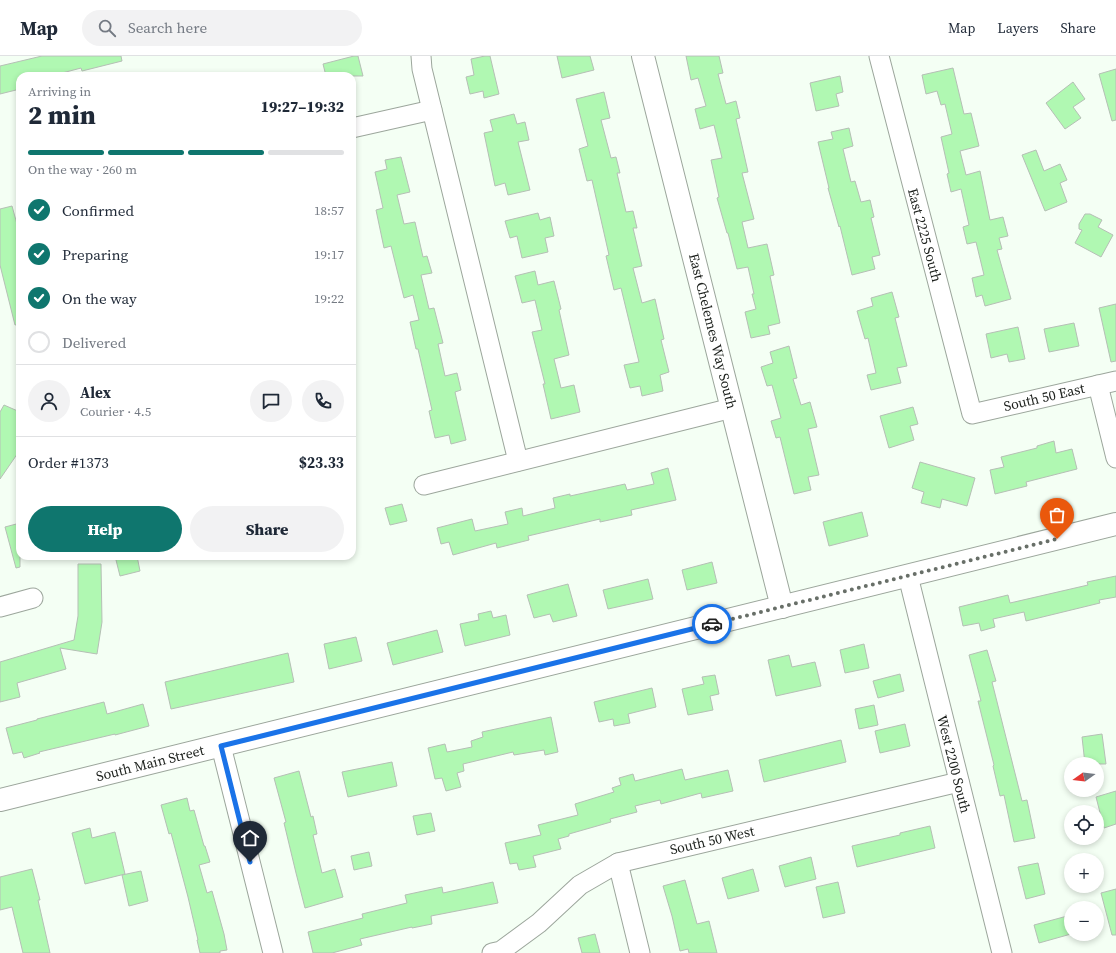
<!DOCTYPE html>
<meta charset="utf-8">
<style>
:root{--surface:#fff;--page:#f2f2f3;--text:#1f2937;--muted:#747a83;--line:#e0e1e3;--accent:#0f766e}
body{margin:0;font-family:"Source Serif 4",serif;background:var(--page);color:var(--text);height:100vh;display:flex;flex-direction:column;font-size:15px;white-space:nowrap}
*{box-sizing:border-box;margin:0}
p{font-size:13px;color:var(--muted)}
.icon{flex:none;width:22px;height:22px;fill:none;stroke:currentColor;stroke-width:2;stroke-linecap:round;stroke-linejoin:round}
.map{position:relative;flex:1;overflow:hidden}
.side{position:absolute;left:16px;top:16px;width:340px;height:488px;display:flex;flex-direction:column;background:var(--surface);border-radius:12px;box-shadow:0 2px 6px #0003}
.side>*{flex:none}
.needle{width:26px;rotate:256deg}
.tools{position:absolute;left:1064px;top:701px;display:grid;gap:8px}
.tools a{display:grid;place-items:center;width:40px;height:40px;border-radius:50%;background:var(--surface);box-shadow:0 2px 6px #0003;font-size:20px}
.pin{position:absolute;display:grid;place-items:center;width:34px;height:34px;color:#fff;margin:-41px -17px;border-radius:50% 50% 50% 0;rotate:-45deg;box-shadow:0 0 4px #0007}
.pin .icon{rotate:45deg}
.courier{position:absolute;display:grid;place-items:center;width:40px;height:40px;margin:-20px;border:3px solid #1a73e8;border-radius:50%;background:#fff;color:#222;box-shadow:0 1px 5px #0007}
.head em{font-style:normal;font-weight:800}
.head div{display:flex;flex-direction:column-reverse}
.head{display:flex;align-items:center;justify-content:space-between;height:68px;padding:0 12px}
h1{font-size:26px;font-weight:800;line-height:30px}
.bar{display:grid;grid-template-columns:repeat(4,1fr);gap:6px 4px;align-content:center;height:48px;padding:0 12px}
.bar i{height:5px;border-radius:3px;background:var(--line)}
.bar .current{background:var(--accent)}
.bar p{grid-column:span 4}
.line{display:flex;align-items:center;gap:10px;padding:0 12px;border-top:1px solid var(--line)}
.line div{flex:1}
.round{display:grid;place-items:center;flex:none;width:42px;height:42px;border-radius:21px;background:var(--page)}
ol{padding:0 12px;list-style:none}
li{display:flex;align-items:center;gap:12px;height:44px}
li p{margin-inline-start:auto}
li .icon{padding:4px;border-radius:50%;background:var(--accent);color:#fff;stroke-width:4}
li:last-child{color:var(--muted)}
li i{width:22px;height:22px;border:2px solid var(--line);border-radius:50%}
.primary-button{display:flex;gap:8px;margin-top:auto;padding:8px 12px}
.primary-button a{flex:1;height:46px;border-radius:24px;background:var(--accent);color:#fff;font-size:16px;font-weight:800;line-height:46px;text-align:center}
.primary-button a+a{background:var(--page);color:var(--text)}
header{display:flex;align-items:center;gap:24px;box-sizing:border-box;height:56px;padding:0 20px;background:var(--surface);border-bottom:1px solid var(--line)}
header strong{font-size:19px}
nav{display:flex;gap:22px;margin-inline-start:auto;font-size:14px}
.search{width:280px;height:36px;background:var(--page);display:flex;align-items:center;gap:10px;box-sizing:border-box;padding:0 14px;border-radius:22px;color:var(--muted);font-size:15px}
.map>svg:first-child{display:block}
.building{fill:#b0f8b2;stroke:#b5bfb5}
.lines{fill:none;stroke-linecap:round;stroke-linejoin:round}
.minor-casing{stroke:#9ca69c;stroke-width:21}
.tertiary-casing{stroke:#9ca69c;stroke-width:24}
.minor{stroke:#fff;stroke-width:19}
.tertiary{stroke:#fff;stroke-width:22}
.done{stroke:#686f68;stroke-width:4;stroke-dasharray:0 7.2}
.route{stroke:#1a73e8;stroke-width:5}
.labels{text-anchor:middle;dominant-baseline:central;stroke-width:3;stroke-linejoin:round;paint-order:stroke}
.street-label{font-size:14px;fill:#1d211d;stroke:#fff}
</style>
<header>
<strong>Map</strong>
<div class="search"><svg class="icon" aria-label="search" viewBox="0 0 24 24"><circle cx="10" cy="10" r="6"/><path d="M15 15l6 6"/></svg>Search here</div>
<nav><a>Map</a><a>Layers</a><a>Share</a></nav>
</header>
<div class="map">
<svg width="1116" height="897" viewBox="0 0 1116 897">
<rect width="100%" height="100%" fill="#f4fff4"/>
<g class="building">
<polygon points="42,0 121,0 122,5 82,15 81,12 51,20 20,20 20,33 0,38 0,10"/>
<polygon points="354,0 358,0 363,20 326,20 323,8"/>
<polygon points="485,0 490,0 499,38 484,42 483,35 470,38 466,21 474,19 471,3"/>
<polygon points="557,0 590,0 594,14 562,22"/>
<polygon points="686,0 719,0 723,17 718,18 726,48 736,45 740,62 736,63 748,116 742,117 754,163 742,166 748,192 767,188 774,219 770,220 780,267 768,270 770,278 751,282 745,256 756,253 752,238 754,238 748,211 737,213 728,177 727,177 717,142 719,141 711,104 722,102 714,69 700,73 695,53 706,50 698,22 691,24"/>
<polygon points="953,12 964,58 971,57 979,90 960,95 966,119 980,115 990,164 1003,161 1008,180 999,182 1002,193 997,194 1011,243 985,250 982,239 976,241 972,222 984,219 976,186 967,188 963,171 969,169 961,133 951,136 947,118 949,117 941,81 952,78 945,48 941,49 937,35 926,38 922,19"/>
<polygon points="1116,13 1116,64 1112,65 1099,18"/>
<polygon points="840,20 843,36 836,38 839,50 816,55 810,27"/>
<polygon points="1073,26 1085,43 1073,51 1081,62 1065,73 1046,47"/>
<polygon points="604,36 610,62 601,64 611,102 616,101 620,117 617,117 626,156 633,155 637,172 633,172 642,210 633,212 642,247 655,243 664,283 661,284 669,316 660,319 663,335 642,340 640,330 630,332 624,309 639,306 621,232 614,234 606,200 609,199 592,124 587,125 579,93 588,90 576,43"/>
<polygon points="514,58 517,68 525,66 529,84 518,86 530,134 508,139 505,127 495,130 484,77 493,75 490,64"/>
<polygon points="849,72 853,90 843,93 851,126 855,125 861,146 870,144 874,161 871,162 880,199 872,201 875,213 852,219 840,170 839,171 828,132 829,132 818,86 833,83 831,76"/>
<polygon points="1036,94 1044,115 1060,108 1067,124 1060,127 1067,146 1045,155 1022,99"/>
<polygon points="401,101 410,136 397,139 404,168 415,166 423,201 427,200 432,217 421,219 429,253 434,252 443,287 438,288 445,320 457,317 461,334 455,336 466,384 451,388 449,379 435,382 429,355 432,354 418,293 416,293 410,266 419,264 413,239 404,242 391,190 384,192 376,154 383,152 375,116 387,113 385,104"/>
<polygon points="12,150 20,179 20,268 15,269 0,209 0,153"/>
<polygon points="538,157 540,164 550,161 554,180 545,182 548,196 522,202 517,180 510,182 505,165"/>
<polygon points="1085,158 1090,158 1102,164 1098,171 1113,179 1101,201 1075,187 1082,174 1079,173 1079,168"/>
<polygon points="535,215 538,229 554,225 561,253 559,254 569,299 554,303 561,332 574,329 580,356 551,363 543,328 545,328 532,276 542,274 535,244 522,247 515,220"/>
<polygon points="892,236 899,261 895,262 907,310 897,312 901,327 871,334 867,319 876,317 868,282 865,283 857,255 873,250 871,242"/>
<polygon points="1116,248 1116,305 1111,306 1099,252"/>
<polygon points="1074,267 1079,290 1049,296 1044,273"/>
<polygon points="1018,271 1025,303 1009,306 1007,298 991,302 986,278"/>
<polygon points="789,290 797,322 793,323 801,349 810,346 817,371 808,373 819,419 808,421 811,434 794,438 780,381 776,382 771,365 781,362 772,329 767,330 761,311 773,307 770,296"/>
<polygon points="4,349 20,356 20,394 0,423 0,356"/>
<polygon points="913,351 918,368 910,370 914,384 889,392 880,360"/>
<polygon points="1054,385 1056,397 1072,393 1077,413 1026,426 1027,430 995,438 990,414 1004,411 1001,401 1037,392 1037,390"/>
<polygon points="920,406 975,422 967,450 942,443 940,452 921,447 924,436 912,432"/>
<polygon points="668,412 676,444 631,454 632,459 600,466 600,463 528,480 529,484 497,492 496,487 453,499 449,486 441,488 437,472 472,463 475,475 508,468 505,456 522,452 523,460 555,452 553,442 570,438 570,440 625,428 627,434 654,428 651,417"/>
<polygon points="402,448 407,465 390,469 385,452"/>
<polygon points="862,456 868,480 829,490 823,466"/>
<polygon points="20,467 20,511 16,512 5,471"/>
<polygon points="115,500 137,500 140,515 120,520"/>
<polygon points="712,506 717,527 687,534 682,514"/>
<polygon points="78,508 101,508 102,566 97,598 60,592 66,613 17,627 20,641 0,646 0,606 74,584 78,560"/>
<polygon points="1116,520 1116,541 1099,544 1100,547 1026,565 1024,556 993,563 995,571 981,575 979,567 963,570 959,551 1008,539 1010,547 1088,529 1087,526"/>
<polygon points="648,523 653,543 608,553 603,534"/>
<polygon points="568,528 577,560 553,566 550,558 534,562 527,539"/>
<polygon points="491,555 493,562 506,559 510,579 465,590 460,568 479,564 478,558"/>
<polygon points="437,574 443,596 393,609 387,587"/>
<polygon points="356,581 362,605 329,613 324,588"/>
<polygon points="864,588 869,612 845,617 840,594"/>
<polygon points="987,594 996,625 992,626 1022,745 1027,744 1035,782 1014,786 1004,739 1000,740 993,710 994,709 978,645 981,645 969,599"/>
<polygon points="288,597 294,626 171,653 165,626"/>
<polygon points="789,599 792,611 815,606 821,630 776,640 768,604"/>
<polygon points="900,618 904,635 878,642 873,625"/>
<polygon points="715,619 719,638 710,640 713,654 688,659 682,633 704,628 702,621"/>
<polygon points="652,632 656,651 628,658 630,667 614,670 613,663 599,666 594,646"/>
<polygon points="104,646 107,658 143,648 149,670 115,679 115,678 39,696 40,697 24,702 22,696 13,698 6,672 37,664 37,663"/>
<polygon points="874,649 878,669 859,673 855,653"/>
<polygon points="551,661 558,696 545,699 544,694 514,699 513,696 463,708 464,715 457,717 461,731 446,735 442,722 435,723 428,692 445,688 447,696 472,691 471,685 483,681 482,676"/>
<polygon points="905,668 910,690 880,697 875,675"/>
<polygon points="1102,678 1106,708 1085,708 1082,681"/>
<polygon points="841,684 846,706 764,726 759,704"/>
<polygon points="392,706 397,730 348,741 342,716"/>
<polygon points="682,713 685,724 728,714 733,735 702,742 701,737 661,748 660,744 635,750 637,756 610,763 611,766 569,778 569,780 558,783 561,793 533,800 536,811 519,814 517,807 510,808 505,787 541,779 538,769 578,759 575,748 614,736 612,732 621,729 619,722 633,718 635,725"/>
<polygon points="299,715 311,761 313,760 317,778 313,779 322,817 335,813 343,841 305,852 296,817 284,767 286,766 274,722"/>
<polygon points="1116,735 1116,768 1104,772 1096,741"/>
<polygon points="187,742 190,755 194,754 204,790 205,790 210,806 199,809 207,837 212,835 224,878 227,894 220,895 220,897 200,897 197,884 198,884 188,841 171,777 169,778 161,749"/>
<polygon points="431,757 435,775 417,779 413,760"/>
<polygon points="930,770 935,792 857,811 852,790 900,779 900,777"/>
<polygon points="90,772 92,782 115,776 125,818 85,828 72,777"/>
<polygon points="369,796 372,810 354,814 351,800"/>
<polygon points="811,801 816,823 785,831 779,810"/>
<polygon points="1038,807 1045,838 1026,843 1018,811"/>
<polygon points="32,813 40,844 38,844 50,897 23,897 12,851 0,854 0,821"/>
<polygon points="753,813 759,835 728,843 722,822"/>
<polygon points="141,815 148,845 129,850 122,819"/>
<polygon points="685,824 697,868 709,865 717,897 689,897 688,893 680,895 672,860 663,830"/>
<polygon points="493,826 498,847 431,860 432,868 412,872 412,871 360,883 362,889 332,897 313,897 308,876 363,862 362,858 407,847 405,839 442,831 443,837"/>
<polygon points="838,826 845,857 823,862 816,831"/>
<polygon points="1116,833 1116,879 1112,879 1101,837"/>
<polygon points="1071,859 1071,878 1039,887 1034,869"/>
<polygon points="595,878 600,897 582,897 578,882"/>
</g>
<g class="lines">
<defs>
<g id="minor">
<polyline points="421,0 422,13 518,405"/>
<polyline points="879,0 972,358 1116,325"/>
<polyline points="352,72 432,54"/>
<polyline points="1098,329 1116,402"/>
<polyline points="424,429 732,352"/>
<polyline points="908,520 1002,897"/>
<polyline points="0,551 33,542"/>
<polyline points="221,690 273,897"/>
<polyline points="618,807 640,897"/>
<polyline points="492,897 501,895 539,867 580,829 618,807 959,726"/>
</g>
<g id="tertiary">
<polyline points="643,0 782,551"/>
<polyline points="0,744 1116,468"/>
</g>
</defs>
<use href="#minor" class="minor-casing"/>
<use href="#tertiary" class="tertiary-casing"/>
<use href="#minor" class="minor"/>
<use href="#tertiary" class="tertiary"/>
</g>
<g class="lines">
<polyline class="done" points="712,568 1057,483"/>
<polyline class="route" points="250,806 221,690 712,568"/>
</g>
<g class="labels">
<g class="street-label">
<text transform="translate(925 179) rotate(75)">East 2225 South</text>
<text transform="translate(713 275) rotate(76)">East Chelemes Way South</text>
<text transform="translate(1044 341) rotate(-13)">South 50 East</text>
<text transform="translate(150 707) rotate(-14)">South Main Street</text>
<text transform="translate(954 708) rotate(76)">West 2200 South</text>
<text transform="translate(712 784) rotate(-13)">South 50 West</text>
</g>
</g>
</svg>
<div class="tools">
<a><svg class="needle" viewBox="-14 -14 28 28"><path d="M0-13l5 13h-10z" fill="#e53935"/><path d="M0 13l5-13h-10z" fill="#747a83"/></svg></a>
<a><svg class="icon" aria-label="locate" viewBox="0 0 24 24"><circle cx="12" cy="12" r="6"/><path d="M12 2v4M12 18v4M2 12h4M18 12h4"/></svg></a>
<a>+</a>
<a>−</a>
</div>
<div class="pin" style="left:1057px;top:483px;background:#ea580c"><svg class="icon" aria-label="bag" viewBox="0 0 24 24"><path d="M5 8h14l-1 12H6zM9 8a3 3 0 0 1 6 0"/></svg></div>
<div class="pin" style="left:250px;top:806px;background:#1f2937"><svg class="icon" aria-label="home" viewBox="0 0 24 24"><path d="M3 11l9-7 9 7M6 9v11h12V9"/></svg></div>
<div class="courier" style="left:712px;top:568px"><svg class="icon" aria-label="car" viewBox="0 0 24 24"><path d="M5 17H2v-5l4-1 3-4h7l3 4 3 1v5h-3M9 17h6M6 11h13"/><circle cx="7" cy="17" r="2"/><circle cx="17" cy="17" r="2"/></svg></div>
<section class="side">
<div class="head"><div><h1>2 min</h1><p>Arriving in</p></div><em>19:27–19:32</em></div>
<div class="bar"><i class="current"></i><i class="current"></i><i class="current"></i><i></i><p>On the way · 260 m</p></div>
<ol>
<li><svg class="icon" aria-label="check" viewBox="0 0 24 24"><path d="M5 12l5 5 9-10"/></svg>Confirmed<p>18:57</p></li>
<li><svg class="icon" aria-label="check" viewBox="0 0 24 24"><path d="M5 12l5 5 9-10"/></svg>Preparing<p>19:17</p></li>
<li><svg class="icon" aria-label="check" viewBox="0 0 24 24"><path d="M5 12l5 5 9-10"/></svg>On the way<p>19:22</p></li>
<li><i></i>Delivered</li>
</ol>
<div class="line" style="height:72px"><a class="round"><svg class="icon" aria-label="person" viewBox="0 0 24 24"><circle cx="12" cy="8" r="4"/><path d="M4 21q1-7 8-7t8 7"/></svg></a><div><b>Alex</b><p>Courier · 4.5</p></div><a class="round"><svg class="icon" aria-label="chat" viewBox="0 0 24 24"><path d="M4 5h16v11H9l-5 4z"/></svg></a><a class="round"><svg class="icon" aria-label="phone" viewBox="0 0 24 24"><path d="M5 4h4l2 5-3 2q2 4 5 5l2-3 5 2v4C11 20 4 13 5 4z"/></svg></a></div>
<div class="line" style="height:52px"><div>Order #1373</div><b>$23.33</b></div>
<div class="primary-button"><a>Help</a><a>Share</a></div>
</section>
</div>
